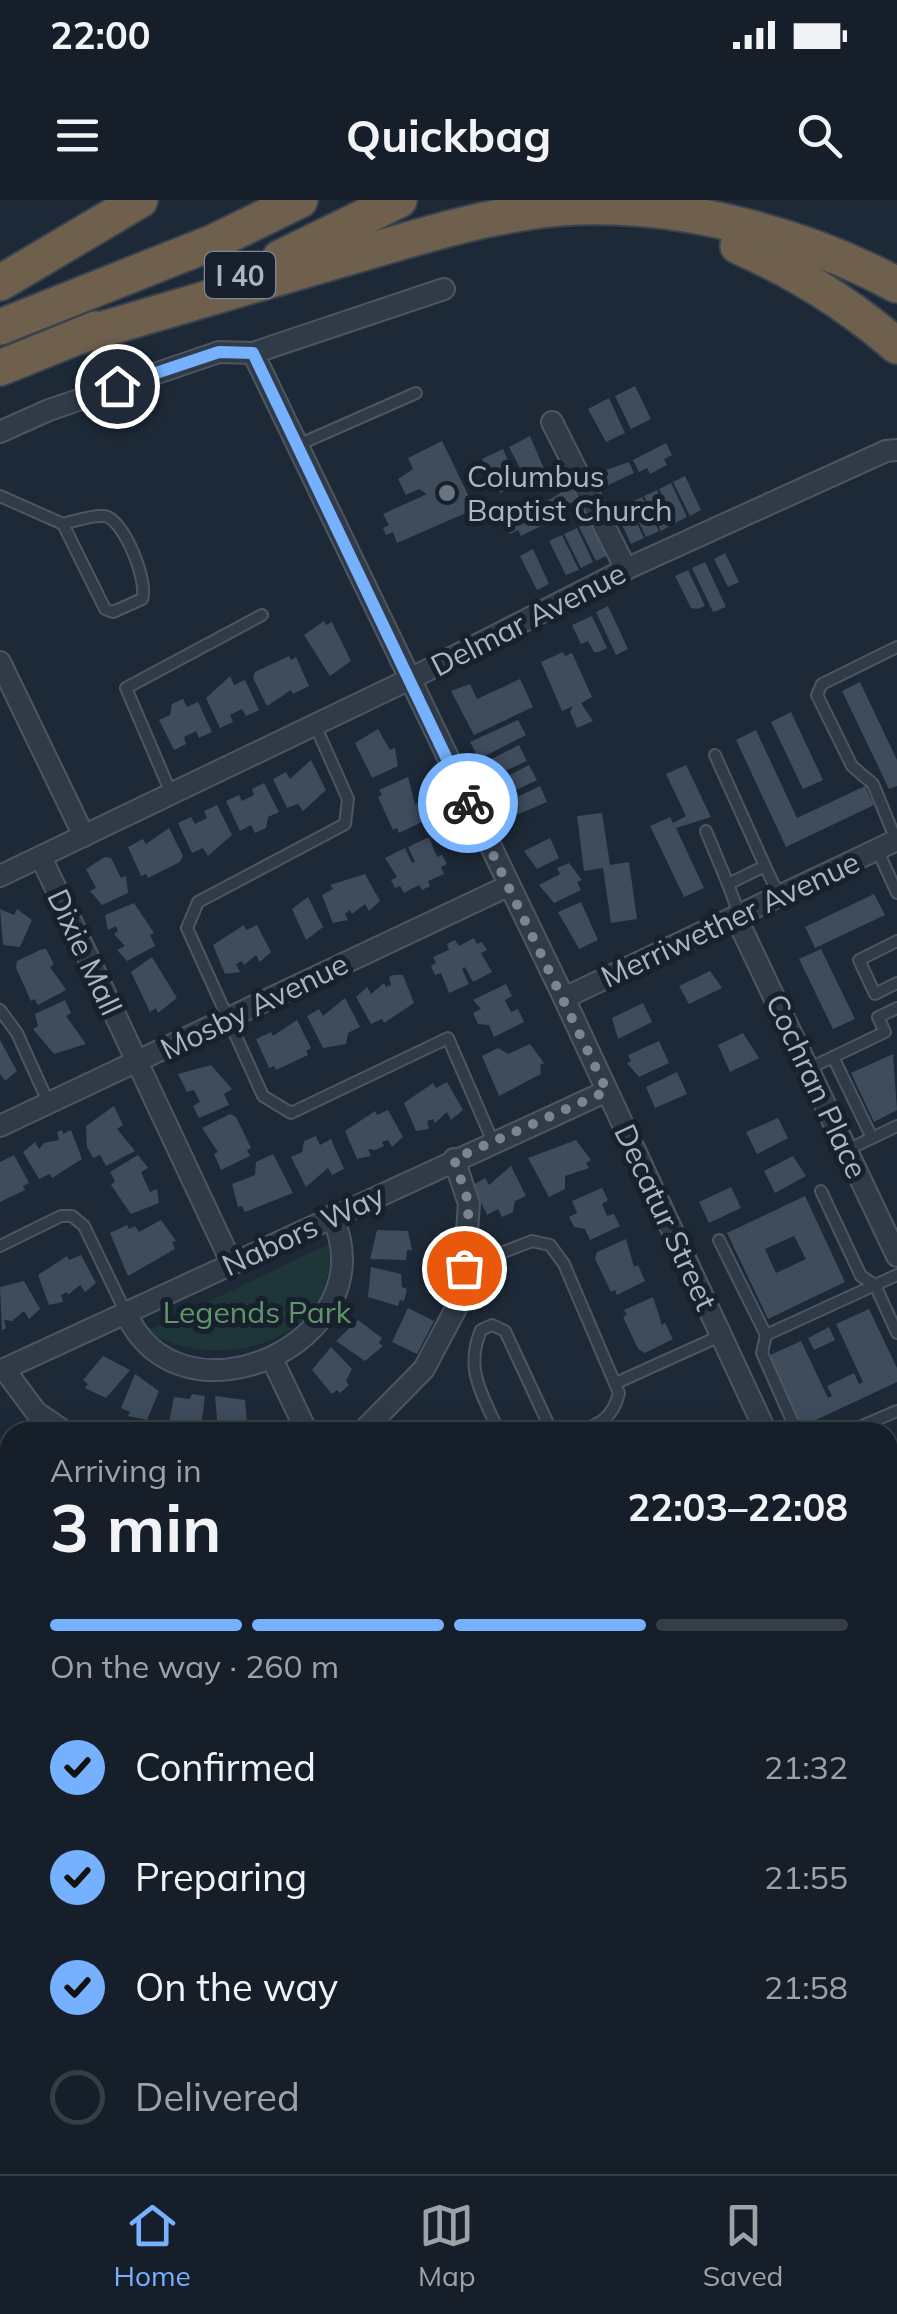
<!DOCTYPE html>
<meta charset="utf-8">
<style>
:root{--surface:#161f29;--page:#1f2731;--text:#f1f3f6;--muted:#9ea2a8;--line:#353d46;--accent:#75b1ff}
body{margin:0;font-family:Mulish,sans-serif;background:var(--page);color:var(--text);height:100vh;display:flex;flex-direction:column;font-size:38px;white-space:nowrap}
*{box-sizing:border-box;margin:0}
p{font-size:32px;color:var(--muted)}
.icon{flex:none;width:55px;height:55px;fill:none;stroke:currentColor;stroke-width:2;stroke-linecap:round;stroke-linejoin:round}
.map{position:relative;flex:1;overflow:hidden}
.details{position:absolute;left:0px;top:1222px;width:898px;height:752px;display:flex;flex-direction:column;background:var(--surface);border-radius:30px 30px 0 0;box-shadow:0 5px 25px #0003,0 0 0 2px var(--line)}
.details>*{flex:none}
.pin{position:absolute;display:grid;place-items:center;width:85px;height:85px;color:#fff;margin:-42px;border:5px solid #fff;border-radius:50%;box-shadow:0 2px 10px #0007}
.courier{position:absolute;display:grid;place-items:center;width:100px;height:100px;margin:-50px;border:8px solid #75b1ff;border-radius:50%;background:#fff;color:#222;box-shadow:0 2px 12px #0007}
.overview em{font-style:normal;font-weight:700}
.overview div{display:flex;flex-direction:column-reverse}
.overview{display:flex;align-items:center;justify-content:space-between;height:170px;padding:0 50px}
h1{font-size:65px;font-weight:700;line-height:75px}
.bar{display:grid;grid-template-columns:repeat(4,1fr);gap:15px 10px;align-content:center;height:120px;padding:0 50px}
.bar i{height:12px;border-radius:8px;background:var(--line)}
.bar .on{background:var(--accent)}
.bar p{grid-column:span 4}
ol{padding:0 50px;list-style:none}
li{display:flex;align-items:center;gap:30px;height:110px}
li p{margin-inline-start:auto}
li .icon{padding:10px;border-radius:50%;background:var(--accent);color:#111;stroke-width:4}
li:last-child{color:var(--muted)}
li i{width:55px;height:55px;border:5px solid var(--line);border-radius:50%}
.status{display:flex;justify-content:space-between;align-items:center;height:70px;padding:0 50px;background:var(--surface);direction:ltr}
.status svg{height:28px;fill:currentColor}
header{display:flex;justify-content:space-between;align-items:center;height:130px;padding:0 50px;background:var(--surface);font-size:45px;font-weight:700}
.tab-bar{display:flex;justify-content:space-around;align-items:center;height:140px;border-top:2px solid var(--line);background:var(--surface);font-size:28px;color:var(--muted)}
.tab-bar a{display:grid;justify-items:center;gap:5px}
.tab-bar .on{color:var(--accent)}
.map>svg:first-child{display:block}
.medical{fill:#2a2938}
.green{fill:#1f3638}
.building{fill:#3e4c5c;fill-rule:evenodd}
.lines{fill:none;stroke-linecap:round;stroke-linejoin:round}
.service-casing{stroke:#4c5663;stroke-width:14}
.minor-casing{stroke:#4c5663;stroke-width:24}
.tertiary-casing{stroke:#4c5663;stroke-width:29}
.secondary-casing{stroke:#4c5663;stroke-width:31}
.motorway-casing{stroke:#39434f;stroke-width:39}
.service{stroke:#313b47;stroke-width:10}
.minor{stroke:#313b47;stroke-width:20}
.tertiary{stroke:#313b47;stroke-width:25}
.secondary{stroke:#3f4a5b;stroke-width:28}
.motorway{stroke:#6e604d;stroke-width:35}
.done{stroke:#798593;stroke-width:10;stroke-dasharray:0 18}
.route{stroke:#75b1ff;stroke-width:12}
.worship-dot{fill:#6b7280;stroke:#17202c;stroke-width:4}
.labels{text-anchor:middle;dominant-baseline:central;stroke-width:10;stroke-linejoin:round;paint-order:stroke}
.shield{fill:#17202c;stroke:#7e8997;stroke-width:2.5}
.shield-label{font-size:28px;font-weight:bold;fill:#aab6c5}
.poi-label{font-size:30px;fill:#aab6c5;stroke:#17202c;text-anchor:start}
.street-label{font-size:30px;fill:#aab6c5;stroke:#17202c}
.park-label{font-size:30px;fill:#61966b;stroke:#17202c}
</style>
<div class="status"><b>22:00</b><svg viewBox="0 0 49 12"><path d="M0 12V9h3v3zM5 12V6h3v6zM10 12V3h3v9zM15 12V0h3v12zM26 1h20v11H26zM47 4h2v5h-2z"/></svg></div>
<header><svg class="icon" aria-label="menu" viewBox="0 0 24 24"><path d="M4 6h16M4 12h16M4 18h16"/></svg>Quickbag<svg class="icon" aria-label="search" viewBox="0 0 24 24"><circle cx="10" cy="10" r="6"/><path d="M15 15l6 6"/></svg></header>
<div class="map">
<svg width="897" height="1974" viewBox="0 0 897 1974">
<rect width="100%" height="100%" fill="#1d2937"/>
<g class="medical">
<polygon points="897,1295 897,1907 888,1898 888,1300"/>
<polygon points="10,1725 10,1965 148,1965 152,1974 0,1974 0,1730"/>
</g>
<path class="green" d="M 329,1044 C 339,1143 218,1175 146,1131 Z"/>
<g class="building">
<polygon points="635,186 651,219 631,229 615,196"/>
<polygon points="609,198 625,233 606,242 588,209"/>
<polygon points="530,236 545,271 526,280 509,247"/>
<polygon points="442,241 475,309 397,343 393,332 386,335 383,328 389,325 383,314 427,294 419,289 406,295 398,279 413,269 408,258"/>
<polygon points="666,243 672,255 664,259 667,265 650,274 647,268 639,272 633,260"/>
<polygon points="503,249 518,284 500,293 482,259"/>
<polygon points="629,262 634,273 604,287 600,272"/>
<polygon points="685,276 701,310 690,316 673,282"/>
<polygon points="671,283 687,317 675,323 659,289"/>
<polygon points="571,286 581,298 551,313 546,302"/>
<polygon points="657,290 673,324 661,331 644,296"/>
<polygon points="642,297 659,331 646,337 630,303"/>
<polygon points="542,303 548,316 540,319 543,325 521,336 518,330 510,334 504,321"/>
<polygon points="628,304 644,338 631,344 615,310"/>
<polygon points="592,321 608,355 596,361 579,327"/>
<polygon points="577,328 593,362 581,368 564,334"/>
<polygon points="562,335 579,370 566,375 549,341"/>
<polygon points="533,349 549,384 537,390 520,356"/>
<polygon points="725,353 739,382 728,387 714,359"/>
<polygon points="705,362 726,407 713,412 692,368"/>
<polygon points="688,370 705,406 698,409 691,408 675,376"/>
<polygon points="608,406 628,449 616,455 596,412"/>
<polygon points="592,416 607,448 599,452 594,452 588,441 581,444 572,425"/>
<polygon points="324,421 326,425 332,422 351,461 330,476 304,435"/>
<polygon points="563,452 565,456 572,453 592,497 581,503 593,521 577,528 570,512 573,506 562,511 541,462"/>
<polygon points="289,456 291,460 296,457 309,486 293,494 291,490 267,506 253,478 255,472"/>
<polygon points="230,476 234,485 245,480 259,510 246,516 242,509 230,515 233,522 220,528 206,498"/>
<polygon points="520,479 533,507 474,535 451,491 470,484 477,499"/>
<polygon points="860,482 897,560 897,586 889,589 842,491"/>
<polygon points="183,499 187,507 198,502 212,532 199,538 196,531 184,537 186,544 174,550 159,520 170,515 172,504"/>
<polygon points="791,512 823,580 803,589 771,522"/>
<polygon points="518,520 526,535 479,559 470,542"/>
<polygon points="378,529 390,550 395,548 398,566 372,578 355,543"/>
<polygon points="756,530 797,618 865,586 874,605 786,647 736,540"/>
<polygon points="519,545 527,561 489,578 482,564"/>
<polygon points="311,560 326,590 303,611 298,604 287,608 273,579 286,572 290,579"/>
<polygon points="529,565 537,580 500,598 493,584"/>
<polygon points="686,565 711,617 676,628 704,688 684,697 650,626 670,617 673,623 686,616 666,574"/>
<polygon points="408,577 415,604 420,603 428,619 399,633 397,628 393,630 378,597 382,595 379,590"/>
<polygon points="264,583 279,612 268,617 266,628 255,633 251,625 240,631 226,601 239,595 242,601 254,595 252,589"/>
<polygon points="540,586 547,602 509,618 503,604"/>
<polygon points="217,605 232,635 208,656 203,648 192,653 178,623 191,617 195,624 207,618 204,611"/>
<polygon points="602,613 610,665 629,662 637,719 611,723 603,668 584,671 577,616"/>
<polygon points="169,628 183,656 180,662 148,678 146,674 141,676 128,647 143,639 146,644"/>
<polygon points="429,637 437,657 442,655 447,664 441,667 444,674 428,681 430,686 422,690 419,685 404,693 400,686 395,688 391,680 397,677 385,658 405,648 412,663 415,662 408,647"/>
<polygon points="550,638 559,658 537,669 524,651"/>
<polygon points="105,657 111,658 121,678 126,676 128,693 102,705 90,691 96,688 86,669"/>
<polygon points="569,663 582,680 577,682 581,690 554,703 539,685 560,674 557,668"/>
<polygon points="365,674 380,701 369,711 365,704 352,714 350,710 345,714 348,720 333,723 322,695 333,689 330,685"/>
<polygon points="874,694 885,715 815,748 805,727"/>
<polygon points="308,697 323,727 306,740 292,709"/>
<polygon points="581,702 598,740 579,749 558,712"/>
<polygon points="134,703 154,733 150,735 155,746 127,761 117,750 125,746 114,734 118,731 116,726 108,730 105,715"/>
<polygon points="0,709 14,715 17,709 32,720 20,747 3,745"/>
<polygon points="244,725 246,730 257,725 271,752 260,762 256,755 244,765 242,761 236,764 240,772 225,774 213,745"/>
<polygon points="474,738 477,744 482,742 487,750 481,753 492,772 473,782 465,767 462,769 469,784 449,793 441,773 435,775 431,766 436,763 433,757 449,750 447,744 455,740 459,746"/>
<polygon points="42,749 46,749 54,764 50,767 66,790 38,805 35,799 31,801 16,768 17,761"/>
<polygon points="821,749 855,819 833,829 799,759"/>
<polygon points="152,757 177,798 158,813 156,808 150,812 131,772"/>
<polygon points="710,771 722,788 689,804 679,786"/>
<polygon points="394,775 403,775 414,803 384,823 382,819 371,824 356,797 367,787 371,794 384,783 386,787 391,785 389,777"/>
<polygon points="506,784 512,796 505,800 511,812 518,809 524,822 494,837 489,825 478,824 473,813 481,809 473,800"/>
<polygon points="345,798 360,827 348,833 346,844 323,848 307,816 319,809 323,816"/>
<polygon points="65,800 71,813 66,816 86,844 54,854 33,829 38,826 35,814"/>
<polygon points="643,803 652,822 618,839 612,818"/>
<polygon points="297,820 311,848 306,851 308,855 276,870 274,866 269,868 256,839 271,832 273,836"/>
<polygon points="743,833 759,858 730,872 718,845"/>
<polygon points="0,840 17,871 5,881 0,874"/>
<polygon points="659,841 669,863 639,877 627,863 631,861 628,855"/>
<polygon points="530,844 544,863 540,865 541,874 499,896 482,856 498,848 508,854"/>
<polygon points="893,854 897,910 874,922 851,873"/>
<polygon points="211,865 232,889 224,894 229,905 199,918 193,906 200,902 194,890 187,892 178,874"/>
<polygon points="677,872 687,894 655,908 646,887"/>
<polygon points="447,882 463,910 451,920 447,912 435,923 433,919 427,921 429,929 416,931 404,903 433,883 436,888"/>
<polygon points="114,906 123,925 117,929 135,951 106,966 100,955 93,958 87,947 86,926"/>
<polygon points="388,910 403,937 392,947 388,940 382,942 384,946 375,950 368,949 371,956 357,959 345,931 375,911 377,915"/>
<polygon points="230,914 236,917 251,948 247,950 250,956 221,970 214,954 218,952 202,928"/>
<polygon points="778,918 788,938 757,954 746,932"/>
<polygon points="62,930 63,934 71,930 82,959 52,978 50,974 39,979 23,952 35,942 39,949 44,943 59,940 57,932"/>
<polygon points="316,936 320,945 331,939 344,969 332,975 328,968 306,987 291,957 302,952 304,941"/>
<polygon points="576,940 591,960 586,963 589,968 565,976 565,989 549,997 528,958"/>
<polygon points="273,954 293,993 245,1012 242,1006 238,1007 232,984 255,975 256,962"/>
<polygon points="14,955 29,983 23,986 25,990 0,1002 0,962"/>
<polygon points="138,955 148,968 141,972 150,992 157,989 159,1003 131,1014 111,985 115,981 110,972"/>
<polygon points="793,956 806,976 775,993 764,971"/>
<polygon points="511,966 526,996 515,1001 513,1012 502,1017 498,1009 487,1015 473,985 485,978 489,985"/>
<polygon points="731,987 741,1008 709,1023 699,1002"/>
<polygon points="602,988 608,1000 602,1004 607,1016 614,1014 620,1026 590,1040 585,1029 574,1027 569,1017 577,1013 572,1001"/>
<path d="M 805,996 L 845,1082 L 768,1119 L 727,1033 ZM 794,1036 L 806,1059 L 776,1073 L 765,1049 Z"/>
<polygon points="161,1020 176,1041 172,1042 175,1049 128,1076 110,1033 127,1025 129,1029 135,1026 139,1032"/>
<polygon points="377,1030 408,1031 412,1050 407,1050 406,1060 370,1059"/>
<polygon points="626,1039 634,1067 638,1065 645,1081 617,1095 615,1090 611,1092 595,1059 597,1052"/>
<polygon points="81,1055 96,1083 85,1092 80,1085 68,1095 67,1092 61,1095 63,1102 49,1105 38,1075 67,1056 69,1060"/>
<polygon points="371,1067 401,1074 402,1087 407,1089 404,1101 400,1100 398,1106 368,1097"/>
<polygon points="24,1081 40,1109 29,1119 24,1111 12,1121 4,1120 6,1128 2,1130 0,1087"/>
<polygon points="653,1097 662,1125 665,1123 673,1139 645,1153 638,1149 623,1117 627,1115 624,1110"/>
<polygon points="408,1108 434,1121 417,1154 392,1142"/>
<polygon points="869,1109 897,1168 897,1182 801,1227 768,1156 801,1141 828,1198 832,1196 827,1186 854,1173 859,1184 863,1182 836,1124"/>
<polygon points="358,1120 382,1138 379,1143 383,1146 365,1161 336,1141"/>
<polygon points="829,1127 835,1140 814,1150 808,1138"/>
<polygon points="331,1147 352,1169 346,1181 349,1185 340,1193 337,1190 332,1194 312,1170"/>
<polygon points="103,1156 130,1170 106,1198 85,1188 88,1184 83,1180"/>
<polygon points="135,1174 159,1191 147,1220 128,1216 130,1212 121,1208"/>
<polygon points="192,1194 205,1196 201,1227 175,1232 168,1229 174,1197 190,1199"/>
<polygon points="215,1196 245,1200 248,1232 218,1232"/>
<polygon points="10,1421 10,1475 5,1477 0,1467 0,1427"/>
<polygon points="897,1505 897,1740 888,1719 888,1509"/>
<polygon points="897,1740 897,1778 888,1782 888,1745"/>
<polygon points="774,1965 778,1974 704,1974 700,1966"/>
</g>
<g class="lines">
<defs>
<g id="service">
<polyline points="298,245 416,193"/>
<path d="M 0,296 L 63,324 L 105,409 L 113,412 L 142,399 C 149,382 123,317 104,316 C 91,315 75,321 63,324"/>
<polyline points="315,525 348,599 345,624 198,702 187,728 263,896 291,913 448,838 493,942"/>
<polyline points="715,555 765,666"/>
<polyline points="171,593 126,488 262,415"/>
<polyline points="706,631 728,684"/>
<polyline points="896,640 873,584 852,566 817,495 822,484 897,447"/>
<polyline points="877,649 897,693"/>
<polyline points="739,714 728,684 765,666 779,696"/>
<polyline points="897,741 859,760 875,794 897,783"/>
<polyline points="0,810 17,833 49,904"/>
<polyline points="833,857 872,938"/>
<polyline points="808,869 885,832 878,817 897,808"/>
<polyline points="847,950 897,926"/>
<polyline points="821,991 861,1076 875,1085 897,1075"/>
<polyline points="719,1040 766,1135"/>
<polyline points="0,1046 61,1016 72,1016 84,1026 126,1113"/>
<path d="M 465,1067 L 532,1041 L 550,1045 L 564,1064 L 619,1193 C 613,1218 600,1224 578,1232"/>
<polyline points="616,1183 720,1136"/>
<path d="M 499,1232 C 483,1195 464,1170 481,1130 L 492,1125 L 505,1131 L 552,1232"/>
<polyline points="797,1232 762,1153 766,1135 875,1085 897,1133"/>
<polyline points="848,1232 897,1211"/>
<polyline points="0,1317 10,1312"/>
<polyline points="0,1394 10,1389"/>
<polyline points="888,1460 888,1480"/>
<polyline points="0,1743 10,1764"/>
<polyline points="888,1824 897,1820"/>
<polyline points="0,1830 10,1826"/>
<polyline points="0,1889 10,1875"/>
<polyline points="0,1950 2,1953 10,1950"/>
<polyline points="153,1965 157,1974"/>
<polyline points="556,1965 560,1974"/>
<polyline points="571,1965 575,1974"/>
<polyline points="55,1972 69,1965"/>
</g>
<g id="minor">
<polyline points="253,153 564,798 766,1232"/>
<polyline points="552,222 626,369"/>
<polyline points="0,232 49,210 219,152 253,153 444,89"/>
<polyline points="0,462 84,636"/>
<polyline points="41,657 232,1064"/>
<polyline points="0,676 408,480 626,369 886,251 897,250"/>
<polyline points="736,717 897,1056"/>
<polyline points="564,798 897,640"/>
<polyline points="0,926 508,686"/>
<path d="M 126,1113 C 179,1235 390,1142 332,1016"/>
<polyline points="273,1161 307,1232"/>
<polyline points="4,1169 36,1212 65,1232"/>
<polyline points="0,1171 607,891"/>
<polyline points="362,1232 424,1169 462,1097 469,1004 454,959"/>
</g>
<polyline id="tertiary" points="0,1521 10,1542"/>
<g id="secondary">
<polyline points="888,1262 897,1258"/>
<polyline points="0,1670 10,1665"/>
<polyline points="0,1702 10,1697"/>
<polyline points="888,1933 897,1945"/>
</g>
<g id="motorway">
<path d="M 738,46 C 798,73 847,103 897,146"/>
<polyline points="280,58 399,0"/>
<polyline points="0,83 140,0"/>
<polyline points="0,127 214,42 300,0"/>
<path d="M 76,137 C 164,111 251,86 339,60 C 412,39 484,15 560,8 C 673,0 798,32 897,85"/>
<polyline points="0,168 96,129"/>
</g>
</defs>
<use href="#service" class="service-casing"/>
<use href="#minor" class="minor-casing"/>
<use href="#tertiary" class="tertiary-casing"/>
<use href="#secondary" class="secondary-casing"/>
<use href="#motorway" class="motorway-casing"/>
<use href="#service" class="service"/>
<use href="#minor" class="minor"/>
<use href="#tertiary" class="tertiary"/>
<use href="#secondary" class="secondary"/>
<use href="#motorway" class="motorway"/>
</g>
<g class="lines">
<polyline class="done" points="464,1068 469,1004 454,959 607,891 468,603"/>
<polyline class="route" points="117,186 219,152 253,153 468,603"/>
</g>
<circle class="worship-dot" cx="447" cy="293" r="10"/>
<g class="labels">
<rect class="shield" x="205" y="52" width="70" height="46" rx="8"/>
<g class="shield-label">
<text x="240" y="75">I 40</text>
</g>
<g class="poi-label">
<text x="467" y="276">Columbus<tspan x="467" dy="34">Baptist Church</tspan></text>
</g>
<g class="street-label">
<text transform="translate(528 419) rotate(-27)">Delmar Avenue</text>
<text transform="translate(730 719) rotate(-25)">Merriwether Avenue</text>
<text transform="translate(85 752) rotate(65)">Dixie Mall</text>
<text transform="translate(254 806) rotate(-26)">Mosby Avenue</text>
<text transform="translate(817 886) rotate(65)">Cochran Place</text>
<text transform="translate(666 1017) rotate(65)">Decatur Street</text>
<text transform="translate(303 1030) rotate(-25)">Nabors Way</text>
</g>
<g class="park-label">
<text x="257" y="1112">Legends Park</text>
</g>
</g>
</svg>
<div class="pin" style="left:464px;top:1068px;background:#ea580c"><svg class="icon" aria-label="bag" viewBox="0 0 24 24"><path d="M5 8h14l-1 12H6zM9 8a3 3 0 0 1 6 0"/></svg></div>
<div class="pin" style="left:117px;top:186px;background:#1f2937"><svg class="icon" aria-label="home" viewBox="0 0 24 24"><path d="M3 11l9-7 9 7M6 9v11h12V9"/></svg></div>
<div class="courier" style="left:468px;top:603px"><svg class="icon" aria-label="bike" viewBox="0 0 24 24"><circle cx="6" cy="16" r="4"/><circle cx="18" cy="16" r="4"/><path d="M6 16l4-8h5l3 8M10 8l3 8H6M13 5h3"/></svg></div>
<section class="details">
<div class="overview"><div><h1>3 min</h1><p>Arriving in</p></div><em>22:03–22:08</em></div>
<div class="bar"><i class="on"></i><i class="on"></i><i class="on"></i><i></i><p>On the way · 260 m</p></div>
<ol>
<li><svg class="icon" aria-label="check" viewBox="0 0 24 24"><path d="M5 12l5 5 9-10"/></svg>Confirmed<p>21:32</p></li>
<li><svg class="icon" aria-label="check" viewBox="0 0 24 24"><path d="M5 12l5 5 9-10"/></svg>Preparing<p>21:55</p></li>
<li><svg class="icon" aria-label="check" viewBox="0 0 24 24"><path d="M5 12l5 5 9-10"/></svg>On the way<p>21:58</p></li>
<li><i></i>Delivered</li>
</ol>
</section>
</div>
<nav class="tab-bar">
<a class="on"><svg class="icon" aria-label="home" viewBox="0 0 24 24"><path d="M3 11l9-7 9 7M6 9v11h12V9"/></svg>Home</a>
<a><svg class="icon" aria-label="map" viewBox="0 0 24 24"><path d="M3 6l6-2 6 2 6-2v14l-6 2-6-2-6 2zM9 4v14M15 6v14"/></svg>Map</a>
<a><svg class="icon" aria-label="saved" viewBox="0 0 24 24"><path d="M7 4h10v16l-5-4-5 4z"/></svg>Saved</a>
</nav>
